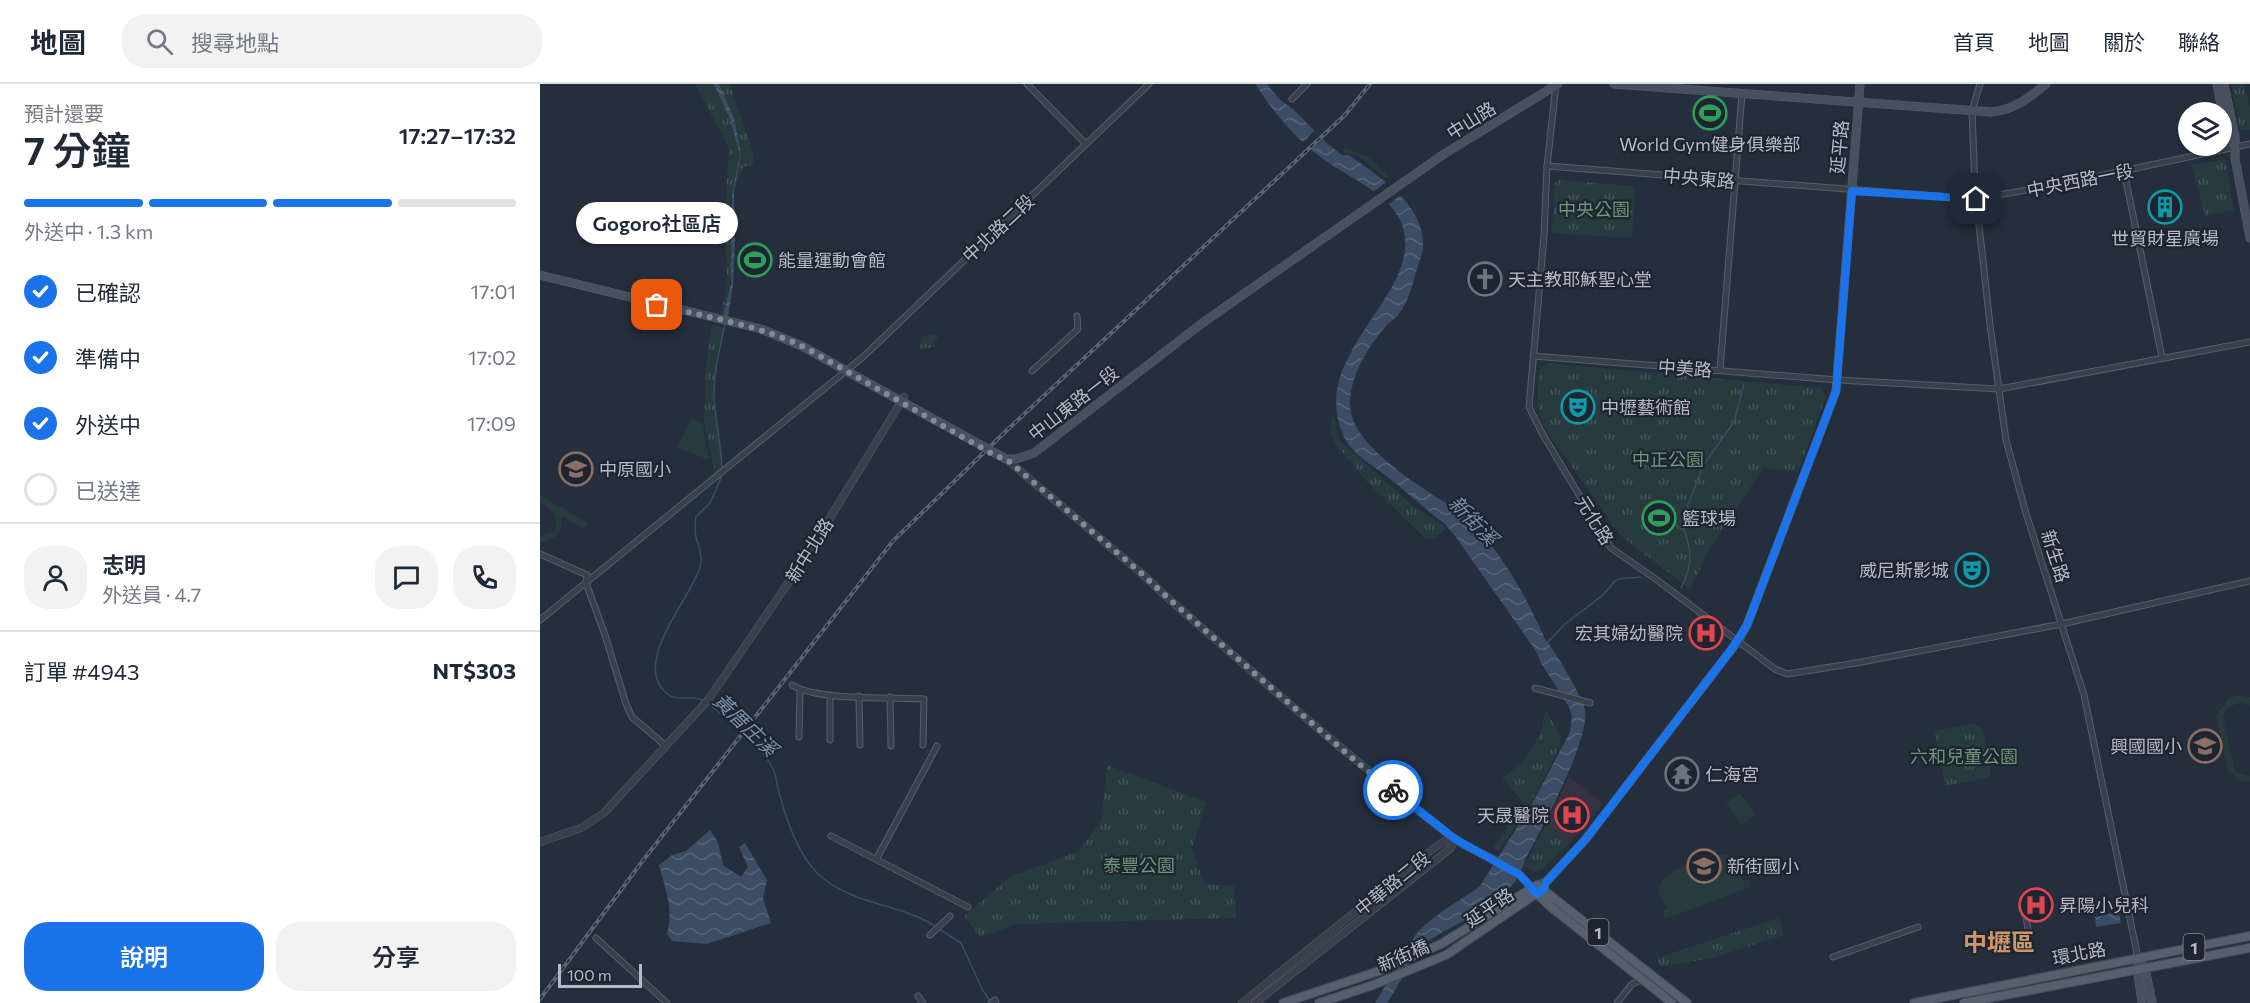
<!DOCTYPE html>
<html lang="zh-TW">
<meta charset="utf-8">
<style>
:root{--surface:#fff;--page:#f2f2f3;--text:#1f2937;--muted:#747a83;--line:#e0e1e3;--accent:#1a73e8}
body{margin:0;font-family:Commissioner,"Noto Sans TC",sans-serif;background:var(--page);color:var(--text);height:100vh;display:flex;flex-direction:column;font-size:22px;white-space:nowrap}
*{box-sizing:border-box;margin:0}
p{font-size:20px;color:var(--muted)}
.icon{flex:none;width:33px;height:33px;fill:none;stroke:currentColor;stroke-width:2;stroke-linecap:round;stroke-linejoin:round}
.map{position:relative;flex:1;overflow:hidden}
.drawer{display:flex;flex-direction:column;background:var(--surface);width:540px}
.drawer>*{flex:none}
.tools{position:absolute;left:1638px;top:18px;display:grid;gap:12px}
.tools a{display:grid;place-items:center;width:54px;height:54px;border-radius:50%;background:var(--surface);box-shadow:0 2px 4px #0004;font-size:30px}
.scale{position:absolute;left:18px;bottom:15px;width:84px;box-sizing:border-box;padding-left:6px;border:3px solid #b4bbc7;border-top:0;font-size:16px;line-height:21px;white-space:nowrap;color:#b4bbc7;-webkit-text-stroke:4px #1e2531;paint-order:stroke}
.pin{position:absolute;display:grid;place-items:center;width:51px;height:51px;color:#fff;margin:-26px;border-radius:12px;box-shadow:0 3px 9px #0006}
.courier{position:absolute;display:grid;place-items:center;width:60px;height:60px;margin:-30px;border:4px solid #1a73e8;border-radius:50%;background:#fff;color:#222;box-shadow:0 2px 8px #0007}
.bubble{position:absolute;height:42px;border-radius:21px;background:var(--surface);box-shadow:0 2px 4px #0004;font-size:20px;font-weight:600;line-height:42px;text-align:center}
.headline em{font-style:normal;font-weight:600}
.headline div{display:flex;flex-direction:column-reverse}
.headline{display:flex;align-items:center;justify-content:space-between;height:102px;padding:0 24px}
h1{font-size:39px;font-weight:600;line-height:45px}
.bar{display:grid;grid-template-columns:repeat(4,1fr);gap:9px 6px;align-content:center;height:72px;padding:0 24px}
.bar i{height:8px;border-radius:4px;background:var(--line)}
.bar .selected{background:var(--accent)}
.bar p{grid-column:span 4}
.line{display:flex;align-items:center;gap:15px;padding:0 24px;border-top:2px solid var(--line)}
.line div{flex:1}
.round{display:grid;place-items:center;flex:none;width:63px;height:63px;border-radius:24px;background:var(--page)}
ol{padding:0 24px;list-style:none}
li{display:flex;align-items:center;gap:18px;height:66px}
li p{margin-inline-start:auto}
li .icon{padding:6px;border-radius:50%;background:var(--accent);color:#fff;stroke-width:4}
li:last-child{color:var(--muted)}
li i{width:33px;height:33px;border:3px solid var(--line);border-radius:50%}
.primary-button{display:flex;gap:12px;margin-top:auto;padding:12px 24px}
.primary-button a{flex:1;height:69px;border-radius:24px;background:var(--accent);color:#fff;font-size:24px;font-weight:600;line-height:69px;text-align:center}
.primary-button a+a{background:var(--page);color:var(--text)}
header{display:flex;align-items:center;gap:36px;box-sizing:border-box;height:84px;padding:0 30px;background:var(--surface);border-bottom:2px solid var(--line)}
header strong{font-size:28px}
nav{display:flex;gap:33px;margin-inline-start:auto;font-size:21px}
.search{width:420px;height:54px;background:var(--page);display:flex;align-items:center;gap:15px;box-sizing:border-box;padding:0 21px;border-radius:24px;color:var(--muted);font-size:22px}
main{display:flex;flex:1;min-height:0}
.map>svg:first-child{display:block}
.medical{fill:#353341}
.green{fill:#273a3d}
.park{fill:url(#park-tufts)}
.water{fill:url(#water-waves)}
.pier{fill:#252e3c}
.lines{fill:none;stroke-linecap:round;stroke-linejoin:round}
.stream{stroke:#3b4c64;stroke-width:1.5}
.minor-casing{stroke:#575e6a;stroke-width:7}
.tertiary-casing{stroke:#575e6a;stroke-width:8}
.secondary-casing{stroke:#575e6a;stroke-width:9}
.primary-casing{stroke:#424955;stroke-width:10}
.minor{stroke:#39404c;stroke-width:5}
.tertiary{stroke:#39404c;stroke-width:7}
.secondary{stroke:#47505f;stroke-width:8}
.primary{stroke:#575f6c;stroke-width:8}
.rail-casing{stroke:#5b6473;stroke-width:4}
.rail{stroke:#1e2531;stroke-width:1.5;stroke-dasharray:4.5;stroke-linecap:butt}
.secondary-bridge-casing{stroke:#575e6a;stroke-width:9;stroke-linecap:butt}
.secondary-bridge{stroke:#47505f;stroke-width:8}
.done{stroke:#828a96;stroke-width:6;stroke-dasharray:0 10.8}
.route{stroke:#1a73e8;stroke-width:8}
.labels{text-anchor:middle;dominant-baseline:central;stroke-width:4.5;stroke-linejoin:round;paint-order:stroke}
.shield{fill:#1e2531;stroke:#878e9a;stroke-width:1.5}
.shield-label{font-size:16px;font-weight:bold;fill:#b4bbc7}
.street-label{font-size:18px;fill:#b4bbc7;stroke:#1e2531}
.poi-label{font-size:18px;fill:#b4bbc7;stroke:#1e2531;text-anchor:start}
.park-label{font-size:18px;fill:#6d9777;stroke:#1e2531}
.water-label{font-size:20px;font-style:italic;fill:#7d91ae;stroke:#1e2531}
.district-label{font-size:24px;font-weight:bold;fill:#cf9668;stroke:#1e2531}
</style>
<header>
<strong>地圖</strong>
<div class="search"><svg class="icon" aria-label="search" viewBox="0 0 24 24"><circle cx="10" cy="10" r="6"/><path d="M15 15l6 6"/></svg>搜尋地點</div>
<nav><a>首頁</a><a>地圖</a><a>關於</a><a>聯絡</a></nav>
</header>
<main>
<section class="drawer">
<div class="headline"><div><h1>7 分鐘</h1><p>預計還要</p></div><em>17:27–17:32</em></div>
<div class="bar"><i class="selected"></i><i class="selected"></i><i class="selected"></i><i></i><p>外送中 · 1.3 km</p></div>
<ol>
<li><svg class="icon" aria-label="check" viewBox="0 0 24 24"><path d="M5 12l5 5 9-10"/></svg>已確認<p>17:01</p></li>
<li><svg class="icon" aria-label="check" viewBox="0 0 24 24"><path d="M5 12l5 5 9-10"/></svg>準備中<p>17:02</p></li>
<li><svg class="icon" aria-label="check" viewBox="0 0 24 24"><path d="M5 12l5 5 9-10"/></svg>外送中<p>17:09</p></li>
<li><i></i>已送達</li>
</ol>
<div class="line" style="height:108px"><a class="round"><svg class="icon" aria-label="person" viewBox="0 0 24 24"><circle cx="12" cy="8" r="4"/><path d="M4 21q1-7 8-7t8 7"/></svg></a><div><b>志明</b><p>外送員 · 4.7</p></div><a class="round"><svg class="icon" aria-label="chat" viewBox="0 0 24 24"><path d="M4 5h16v11H9l-5 4z"/></svg></a><a class="round"><svg class="icon" aria-label="phone" viewBox="0 0 24 24"><path d="M5 4h4l2 5-3 2q2 4 5 5l2-3 5 2v4C11 20 4 13 5 4z"/></svg></a></div>
<div class="line" style="height:78px"><div>訂單 #4943</div><b>NT$303</b></div>
<div class="primary-button"><a>說明</a><a>分享</a></div>
</section>
<div class="map">
<svg width="1710" height="919" viewBox="0 0 1710 919">
<defs>
<pattern id="park-tufts" width="24" height="20" patternUnits="userSpaceOnUse" patternTransform="scale(1.5)"><rect width="24" height="20" fill="#273a3d"/><path d="M3 7l-1-3M5 7V3M7 7l1-3M15 17l-1-3M17 17v-4M19 17l1-3" fill="none" stroke="#445558"/></pattern>
<pattern id="water-waves" width="16" height="10" patternUnits="userSpaceOnUse" patternTransform="scale(1.5)"><rect width="16" height="10" fill="#3b4c64"/><path d="M0 5q4-4 8 0t8 0" fill="none" stroke="#556479"/></pattern>
</defs>
<rect width="100%" height="100%" fill="#252e3c"/>
<polygon class="medical" points="1029,692 1063,720 1028,761 1005,742"/>
<g class="green">
<polygon points="152,334 163,340 169,376 137,363"/>
<path d="M 0,411 L 48,439 L 44,445 L 22,432 C 23,447 17,457 0,458 L 0,452 L 14,447 C 21,432 11,425 0,418 Z"/>
<path d="M 1698,611 L 1710,613 L 1710,621 C 1698,617 1688,621 1683,633 L 1695,688 L 1710,692 L 1710,698 L 1700,696 L 1688,686 L 1676,631 L 1688,615 Z"/>
<polygon points="1200,709 1216,731 1202,741 1186,719"/>
<path d="M 1182,770 C 1196,772 1206,783 1201,797 L 1208,795 L 1211,803 L 1125,835 L 1122,827 L 1129,823 C 1123,820 1120,816 1119,809 C 1116,786 1164,774 1182,770 Z"/>
</g>
<g class="park">
<path d="M 155,0 L 190,0 L 214,71 L 213,81 L 203,83 L 195,103 L 191,104 C 192,147 192,189 187,231 L 182,229 L 187,190 L 184,143 L 189,64 Z"/>
<polygon points="1691,0 1704,0 1710,23 1710,46 1700,46"/>
<polygon points="805,64 828,73 848,92 845,94 818,72 804,69"/>
<polygon points="1685,75 1694,126 1665,132 1652,81"/>
<polygon points="1018,96 1093,102 1096,105 1092,152 1089,154 1014,149 1012,145 1015,99"/>
<polygon points="173,241 184,243 176,274 174,311 181,357 182,390 176,394 164,338 166,284 171,244"/>
<polygon points="396,250 398,256 394,258 396,263 379,265 382,252"/>
<path d="M 1007,279 L 1281,304 L 1286,313 L 1258,388 L 1223,384 L 1170,465 L 1150,505 L 1081,452 L 1008,349 C 995,326 997,312 999,286 Z"/>
<polygon points="792,328 800,357 871,420 907,444 893,455 885,454 829,400 794,358 791,347"/>
<path d="M 1005,625 L 1022,654 C 1007,695 984,732 958,767 L 953,764 L 984,719 L 962,694 C 988,676 1002,657 1005,625 Z"/>
<polygon points="1434,640 1443,645 1451,690 1447,694 1405,702 1394,647"/>
<polygon points="567,681 666,718 652,764 665,800 694,802 696,834 477,840 440,853 424,832 470,793 539,767 561,737"/>
<polygon points="1005,742 1028,761 1000,787 994,788 984,782"/>
<polygon points="1239,834 1244,851 1172,874 1120,883 1117,874"/>
</g>
<g class="water">
<polygon points="174,0 179,0 194,34 201,70 194,108 195,158 193,201 188,233 183,232 191,200 192,109 200,71 190,35"/>
<path d="M 715,0 L 727,0 L 739,15 L 753,25 L 789,61 L 802,71 L 809,71 C 838,92 886,121 883,163 C 883,170 879,178 877,185 C 872,201 869,218 858,231 C 856,234 851,237 848,240 C 828,262 805,299 811,329 C 817,360 867,394 893,411 C 903,418 915,422 924,430 C 927,433 929,437 932,440 C 962,468 989,518 1005,555 C 1015,567 1042,612 1045,626 C 1050,656 1001,746 986,774 C 983,782 980,793 974,799 C 950,828 916,838 887,858 C 878,865 856,906 847,919 L 835,919 L 870,861 C 877,839 922,816 940,802 L 993,718 L 1030,648 L 1032,632 L 1029,623 L 1001,579 L 996,567 L 915,452 L 905,440 C 886,426 868,409 849,394 C 835,383 813,371 805,355 C 762,268 892,208 860,136 C 848,109 804,91 782,74 C 754,53 734,29 715,0 Z"/>
<path d="M 170,746 L 178,758 L 183,781 L 201,793 L 208,783 L 199,763 L 205,759 L 227,796 L 223,814 L 231,839 L 167,860 L 132,857 L 127,850 C 134,826 125,804 119,781 L 132,771 L 146,767 Z"/>
<polygon points="1579,828 1581,839 1556,843 1555,833"/>
</g>
<g class="pier">
<polygon points="776,45 785,53 769,68 762,59"/>
<polygon points="849,96 862,110 846,122 830,110"/>
</g>
<g class="lines">
<g class="stream">
<polyline points="191,185 192,175"/>
<path d="M 182,384 C 181,359 174,334 174,310 C 174,285 180,264 185,240"/>
<path d="M 1141,504 C 1149,488 1153,473 1147,455 C 1145,448 1142,443 1142,436 L 1164,380 L 1194,338 L 1204,300"/>
<polyline points="1007,559 1025,540 1063,511 1074,498 1078,495 1101,493"/>
<path d="M 164,617 C 155,610 139,618 129,611 C 88,582 151,515 160,483 C 164,470 156,459 155,447 C 155,443 155,438 156,433 L 170,419 L 182,392"/>
<path d="M 168,620 C 186,633 224,665 233,685 C 237,693 237,703 240,712 C 247,738 258,770 278,790 C 311,821 359,819 395,842"/>
<polyline points="399,845 421,859 442,905 450,917"/>
</g>
<defs>
<g id="minor">
<polyline points="487,0 546,60"/>
<polyline points="1016,0 1007,82 1004,152 989,323 1003,351 1071,464 1117,496 1235,585 1247,590 1316,579 1522,540 1710,497"/>
<polyline points="1440,0 1432,27 1435,104 1450,241 1466,356 1485,426 1544,611 1598,874"/>
<polyline points="752,15 767,0"/>
<polyline points="1007,82 1436,115 1526,99 1710,60"/>
<polyline points="1584,87 1622,273"/>
<polyline points="993,272 1298,296 1459,305 1710,258"/>
<polyline points="1180,286 1202,10"/>
<polyline points="492,287 538,245 537,232"/>
<polyline points="0,470 47,491 46,499 65,551 86,620 92,633 126,662"/>
<polyline points="0,536 323,273 609,0"/>
<path d="M 252,601 C 277,617 352,613 384,615 L 383,661"/>
<polyline points="995,604 1050,619"/>
<polyline points="319,612 320,661"/>
<polyline points="350,613 351,662"/>
<polyline points="259,653 260,606"/>
<polyline points="290,656 290,611"/>
<polyline points="291,752 428,823"/>
<polyline points="337,774 397,662"/>
<polyline points="1483,816 1488,845"/>
<polyline points="390,851 410,832"/>
<polyline points="56,854 127,919"/>
<polyline points="1293,873 1378,843"/>
<polyline points="378,912 383,919"/>
<polyline points="451,919 455,916 456,919"/>
<polyline points="1077,919 1092,900 1104,895"/>
</g>
<g id="tertiary">
<path d="M 466,375 L 600,488 L 629,515 C 722,596 814,678 912,753 C 936,772 974,777 991,804"/>
<polyline points="0,758 41,744 64,729 168,616 266,473 364,313"/>
<polyline points="702,919 893,765 905,757 915,755"/>
<polyline points="715,919 911,764 915,755"/>
</g>
<g id="secondary">
<path d="M 1074,0 L 1451,28 C 1474,26 1489,14 1506,0"/>
<polyline points="1677,0 1682,26 1694,62"/>
<polyline points="1684,0 1695,53 1695,74 1710,154"/>
<polyline points="0,191 221,245 264,263 319,294"/>
<polyline points="466,375 476,375 494,369 661,240 904,70 1018,0"/>
<polyline points="997,801 1006,798 1045,756 1198,557 1207,541 1296,307 1320,0"/>
<polyline points="1598,874 1605,884 1612,919"/>
<polyline points="1597,882 1602,919"/>
</g>
<g id="primary">
<polyline points="995,808 1011,823 1132,919"/>
<polyline points="743,919 839,887 901,860 997,801 1147,919"/>
<polyline points="779,919 833,901 906,871 1003,805"/>
<polyline points="1374,919 1710,852"/>
<polyline points="1424,919 1710,864"/>
</g>
</defs>
<use href="#minor" class="minor-casing"/>
<use href="#tertiary" class="tertiary-casing"/>
<use href="#secondary" class="secondary-casing"/>
<use href="#primary" class="primary-casing"/>
<use href="#minor" class="minor"/>
<use href="#tertiary" class="tertiary"/>
<use href="#secondary" class="secondary"/>
<use href="#primary" class="primary"/>
<defs>
<polyline id="rail" points="0,915 101,779 353,457 465,348 805,31 830,0"/>
</defs>
<use href="#rail" class="rail-casing"/>
<use href="#rail" class="rail"/>
<defs>
<polyline id="secondary-bridge" points="319,294 466,375"/>
</defs>
<use href="#secondary-bridge" class="secondary-bridge-casing"/>
<use href="#secondary-bridge" class="secondary-bridge"/>
</g>
<g class="lines">
<path class="done" d="M 117,221 C 167,233 218,241 264,263 L 456,372 L 466,375 L 600,488 L 629,515 L 819,680 L 853,706"/>
<polyline class="route" points="853,706 915,755 980,791 997,810 1004,805 1006,798 1045,756 1191,566 1207,541 1296,307 1312,107 1436,115"/>
</g>
<defs>
<symbol id="stadium-ring" viewBox="-11 -11 22 22"><circle r="9.5" fill="#1e2531" stroke="#2e9e5b" stroke-width="1.5"/><path d="M0-5a6.5 5 0 1 0 0 10a6.5 5 0 1 0 0-10ZM-3.5-1.8h7v3.6h-7Z" fill="#2e9e5b"/></symbol>
<symbol id="building-ring" viewBox="-11 -11 22 22"><circle r="9.5" fill="#1e2531" stroke="#0f9aa8" stroke-width="1.5"/><path d="M-4-6H4V6H1V3H-1V6H-4ZM-2.5-4.3h1.7v1.8h-1.7ZM.8-4.3h1.7v1.8H.8ZM-2.5-1h1.7V.8h-1.7ZM.8-1h1.7V.8H.8Z" fill="#0f9aa8"/></symbol>
<symbol id="church-ring" viewBox="-11 -11 22 22"><circle r="9.5" fill="#1e2531" stroke="#6b7280" stroke-width="1.5"/><path d="M-1.2-6h2.4v3.5h3.3v2.4h-3.3V6h-2.4V-.1h-3.3v-2.4h3.3Z" fill="#6b7280"/></symbol>
<symbol id="theatre-ring" viewBox="-11 -11 22 22"><circle r="9.5" fill="#1e2531" stroke="#0f9aa8" stroke-width="1.5"/><path d="M-5-5.5Q0-4 5-5.5V0Q5 5 0 6Q-5 5-5 0ZM-3.3-2.5H-1v1.5H-3.3ZM1-2.5H3.3v1.5H1ZM-2.8 1Q0 5.5 2.8 1Z" fill="#0f9aa8"/></symbol>
<symbol id="school-ring" viewBox="-11 -11 22 22"><circle r="9.5" fill="#1e2531" stroke="#8d6e63" stroke-width="1.5"/><path d="M0-5L7-2L0 1L-7-2ZM-4 1L0 2.5L4 1V4Q0 6-4 4Z" fill="#8d6e63"/></symbol>
<symbol id="hospital-ring" viewBox="-11 -11 22 22"><circle r="9.5" fill="#1e2531" stroke="#e0444e" stroke-width="1.5"/><path d="M-5-5h3v3.5h4V-5h3V5h-3V1.5h-4V5h-3Z" fill="#e0444e"/></symbol>
<symbol id="temple-ring" viewBox="-11 -11 22 22"><circle r="9.5" fill="#1e2531" stroke="#6b7280" stroke-width="1.5"/><path d="M0-6L5-2H3V0L6.5 2.5H4V6H1.5V3h-3V6H-4V2.5H-6.5L-3 0V-2H-5Z" fill="#6b7280"/></symbol>
</defs>
<g fill-rule="evenodd">
<use href="#stadium-ring" x="1151" y="10" width="38" height="38"/>
<use href="#building-ring" x="1606" y="104" width="38" height="38"/>
<use href="#stadium-ring" x="196" y="157" width="38" height="38"/>
<use href="#church-ring" x="926" y="176" width="38" height="38"/>
<use href="#theatre-ring" x="1019" y="304" width="38" height="38"/>
<use href="#school-ring" x="17" y="366" width="38" height="38"/>
<use href="#stadium-ring" x="1100" y="415" width="38" height="38"/>
<use href="#theatre-ring" x="1413" y="467" width="38" height="38"/>
<use href="#hospital-ring" x="1147" y="530" width="38" height="38"/>
<use href="#school-ring" x="1646" y="643" width="38" height="38"/>
<use href="#temple-ring" x="1123" y="671" width="38" height="38"/>
<use href="#hospital-ring" x="1013" y="712" width="38" height="38"/>
<use href="#school-ring" x="1145" y="763" width="38" height="38"/>
<use href="#hospital-ring" x="1477" y="802" width="38" height="38"/>
</g>
<g class="labels">
<g class="shield">
<rect x="1047.5" y="835" width="21" height="26" rx="4.5"/>
<rect x="1643.5" y="850" width="21" height="26" rx="4.5"/>
</g>
<g class="shield-label">
<text x="1058" y="848">1</text>
<text x="1654" y="863">1</text>
</g>
<g class="street-label">
<text transform="translate(931 36) rotate(-32)">中山路</text>
<text transform="translate(1299 63) rotate(-85)">延平路</text>
<text transform="translate(1159 94) rotate(5)">中央東路</text>
<text transform="translate(1540 96) rotate(-11)">中央西路一段</text>
<text transform="translate(458 144) rotate(-43)">中北路二段</text>
<text transform="translate(1145 284) rotate(4)">中美路</text>
<text transform="translate(533 319) rotate(-38)">中山東路一段</text>
<text transform="translate(1055 436) rotate(58)">元化路</text>
<text transform="translate(269 466) rotate(-58)">新中北路</text>
<text transform="translate(1516 472) rotate(72)">新生路</text>
<text transform="translate(852 799) rotate(-39)">中華路二段</text>
<text transform="translate(949 823) rotate(-34)">延平路</text>
<text transform="translate(1539 869) rotate(-11)">環北路</text>
<text transform="translate(863 871) rotate(-23)">新街橋</text>
</g>
<g class="poi-label">
<text x="1170" y="60" text-anchor="middle">World Gym健身俱樂部</text>
<text x="1625" y="154" text-anchor="middle">世貿財星廣場</text>
<text x="238" y="176">能量運動會館</text>
<text x="968" y="195">天主教耶穌聖心堂</text>
<text x="1061" y="323">中壢藝術館</text>
<text x="59" y="385">中原國小</text>
<text x="1142" y="434">籃球場</text>
<text x="1409" y="486" text-anchor="end">威尼斯影城</text>
<text x="1143" y="549" text-anchor="end">宏其婦幼醫院</text>
<text x="1642" y="662" text-anchor="end">興國國小</text>
<text x="1165" y="690">仁海宮</text>
<text x="1009" y="731" text-anchor="end">天晟醫院</text>
<text x="1187" y="782">新街國小</text>
<text x="1519" y="821">昇陽小兒科</text>
</g>
<g class="park-label">
<text x="1054" y="125">中央公園</text>
<text x="1128" y="375">中正公園</text>
<text x="1424" y="672">六和兒童公園</text>
<text x="599" y="781">泰豐公園</text>
</g>
<g class="water-label">
<text transform="translate(934 436) rotate(46)">新街溪</text>
<text transform="translate(206 640) rotate(44)">黃厝庄溪</text>
</g>
<g class="district-label">
<text x="1459" y="857">中壢區</text>
</g>
</g>
</svg>
<div class="tools">
<a><svg class="icon" aria-label="layers" viewBox="0 0 24 24"><path d="M12 4l9 5-9 5-9-5zM3 14l9 5 9-5"/></svg></a>
</div>
<div class="scale">100 m</div>
<div class="pin" style="left:117px;top:221px;background:#ea580c"><svg class="icon" aria-label="bag" viewBox="0 0 24 24"><path d="M5 8h14l-1 12H6zM9 8a3 3 0 0 1 6 0"/></svg></div>
<div class="pin" style="left:1436px;top:115px;background:#1f2937"><svg class="icon" aria-label="home" viewBox="0 0 24 24"><path d="M3 11l9-7 9 7M6 9v11h12V9"/></svg></div>
<div class="courier" style="left:853px;top:706px"><svg class="icon" aria-label="bike" viewBox="0 0 24 24"><circle cx="6" cy="16" r="4"/><circle cx="18" cy="16" r="4"/><path d="M6 16l4-8h5l3 8M10 8l3 8H6M13 5h3"/></svg></div>
<div class="bubble" style="left:36px;top:118px;width:162px">Gogoro社區店</div>
</div>
</main>
